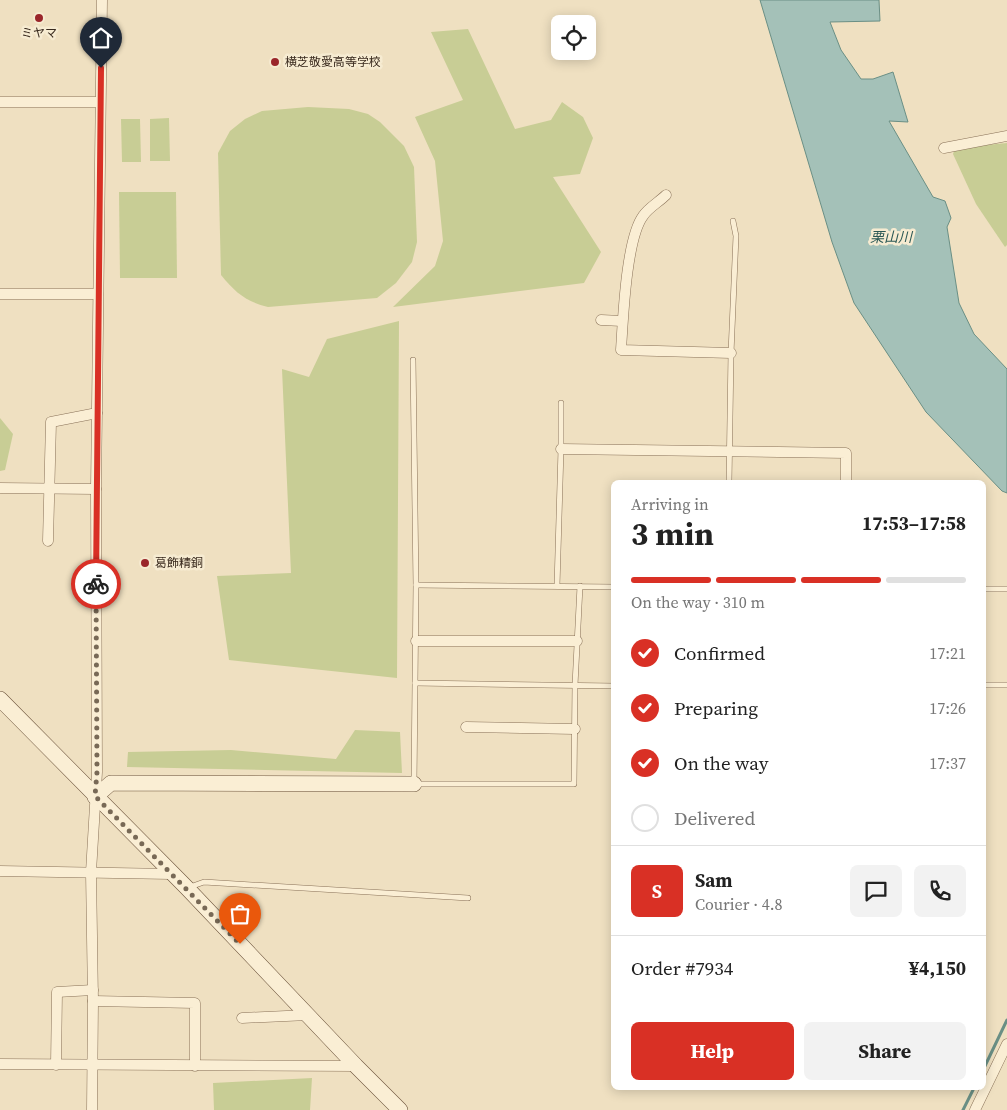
<!DOCTYPE html>
<meta charset="utf-8">
<style>
:root{--surface:#fff;--page:#f2f2f2;--text:#222;--muted:#767676;--line:#e0e0e0;--accent:#d93025}
body{margin:0;font-family:"Source Serif 4","Noto Sans JP",serif;background:var(--page);color:var(--text);height:100vh;display:flex;flex-direction:column;font-size:19px;white-space:nowrap}
*{box-sizing:border-box;margin:0}
p{font-size:16px;color:var(--muted)}
.icon{flex:none;width:28px;height:28px;fill:none;stroke:currentColor;stroke-width:2;stroke-linecap:round;stroke-linejoin:round}
.map{position:relative;flex:1;overflow:hidden}
.details{position:absolute;left:611px;top:480px;width:375px;height:610px;display:flex;flex-direction:column;background:var(--surface);border-radius:8px;box-shadow:0 2px 12px #0003}
.details>*{flex:none}
.tools{position:absolute;left:551px;top:15px;display:grid;gap:10px}
.tools a{display:grid;place-items:center;width:45px;height:45px;border-radius:8px;background:var(--surface);box-shadow:0 2px 12px #0003;font-size:25px}
.pin{position:absolute;display:grid;place-items:center;width:42px;height:42px;color:#fff;margin:-51px -21px;border-radius:50% 50% 50% 0;rotate:-45deg;box-shadow:0 0 5px #0007}
.pin .icon{rotate:45deg}
.courier{position:absolute;display:grid;place-items:center;width:50px;height:50px;margin:-25px;border:4px solid #d93025;border-radius:50%;background:#fff;color:#222;box-shadow:0 1px 6px #0007}
.headline em{font-style:normal;font-weight:700}
.headline div{display:flex;flex-direction:column-reverse}
.headline{display:flex;align-items:center;justify-content:space-between;height:85px;padding:0 20px}
h1{font-size:32px;font-weight:700;line-height:38px}
.bar{display:grid;grid-template-columns:repeat(4,1fr);gap:8px 5px;align-content:center;height:60px;padding:0 20px}
.bar i{height:6px;border-radius:4px;background:var(--line)}
.bar .on{background:var(--accent)}
.bar p{grid-column:span 4}
.line{display:flex;align-items:center;gap:12px;padding:0 20px;border-top:1px solid var(--line)}
.line div{flex:1}
.round{display:grid;place-items:center;flex:none;width:52px;height:52px;border-radius:8px;background:var(--page)}
ol{padding:0 20px;list-style:none}
li{display:flex;align-items:center;gap:15px;height:55px}
li p{margin-inline-start:auto}
li .icon{padding:5px;border-radius:50%;background:var(--accent);color:#fff;stroke-width:4}
li:last-child{color:var(--muted)}
li i{width:28px;height:28px;border:2px solid var(--line);border-radius:50%}
.cta{display:flex;gap:10px;margin-top:auto;padding:10px 20px}
.cta a{flex:1;height:58px;border-radius:8px;background:var(--accent);color:#fff;font-size:20px;font-weight:700;line-height:58px;text-align:center}
.cta a+a{background:var(--page);color:var(--text)}
.map>svg:first-child{display:block}
.green{fill:#c8cd95}
.water{fill:#a4c1b8;stroke:#6a8f85}
.lines{fill:none;stroke-linecap:round;stroke-linejoin:round}
.stream{stroke:#6a8f85;stroke-width:3}
.lane-casing{stroke:#897158;stroke-width:6}
.street-casing{stroke:#897158;stroke-width:11}
.secondary-casing{stroke:#6b523b;stroke-width:16}
.lane{stroke:#faeed4;stroke-width:5}
.street{stroke:#faeed4;stroke-width:10}
.secondary{stroke:#faeed4;stroke-width:15}
.done{stroke:#786956;stroke-width:5;stroke-dasharray:0 9}
.route{stroke:#d93025;stroke-width:6}
.poi-dot{fill:#9a262a;stroke:#f6ebd1;stroke-width:2}
.labels{text-anchor:middle;dominant-baseline:central;stroke-width:5;stroke-linejoin:round;paint-order:stroke}
.poi-label{font-size:12px;fill:#38291d;stroke:#f6ebd1;text-anchor:start}
.water-label{font-size:14px;font-style:italic;fill:#2b5855;stroke:#f6ebd1}
</style>
<div class="map">
<svg width="1007" height="1110" viewBox="0 0 1007 1110">
<rect width="100%" height="100%" fill="#efe0c1"/>
<g class="green">
<polygon points="468,29 515,129 551,120 562,102 583,117 593,138 580,174 553,177 601,252 584,283 393,307 435,266 443,241 435,161 415,117 463,100 431,32"/>
<path d="M 308,107 L 349,109 L 368,114 L 380,122 L 404,146 L 414,167 L 417,242 L 412,262 L 396,283 L 377,298 L 268,307 C 245,301 236,293 221,275 L 218,153 L 230,131 L 245,119 L 262,111 Z"/>
<polygon points="169,118 170,161 150,161 150,119"/>
<polygon points="121,119 140,119 141,162 122,162"/>
<polygon points="1007,143 1007,245 1005,247 976,204 953,154 955,148"/>
<polygon points="119,192 176,192 177,278 120,278"/>
<polygon points="399,321 397,678 229,660 217,576 291,573 282,369 309,377 327,339"/>
<polygon points="0,418 13,434 5,470 0,471"/>
<polygon points="355,730 400,732 402,773 127,767 128,752 231,750 336,759"/>
<polygon points="312,1078 310,1110 214,1110 213,1083"/>
</g>
<polygon class="water" points="760,0 879,0 880,21 830,22 841,50 861,79 873,79 893,72 908,122 889,121 933,197 945,201 951,218 947,227 959,303 974,334 1007,369 1007,493 1002,491 926,412 854,303 832,242"/>
<g class="lines">
<g class="stream">
<polyline points="984,1068 1007,1020"/>
<polyline points="963,1110 974,1088"/>
</g>
<defs>
<g id="lane">
<polyline points="413,360 416,585 414,784 574,784 575,685 580,586"/>
<polyline points="729,482 731,353 736,236 733,221"/>
<polyline points="416,585 614,587"/>
<polyline points="557,586 561,449 561,403"/>
<polyline points="984,589 1007,589"/>
<polyline points="415,683 614,686"/>
<polyline points="984,685 1007,685"/>
<polyline points="190,887 204,882 468,898"/>
</g>
<g id="street">
<polyline points="0,102 100,102"/>
<polyline points="944,148 1007,136"/>
<path d="M 666,195 C 659,202 648,208 643,216 C 626,239 623,320 621,350 L 731,353"/>
<polyline points="0,294 98,294"/>
<polyline points="601,320 622,321"/>
<polyline points="561,449 846,453 846,482"/>
<polyline points="0,488 96,489"/>
<polyline points="48,541 51,422 97,413"/>
<polyline points="416,641 577,641"/>
<polyline points="466,727 575,729"/>
<polyline points="0,871 171,874"/>
<polyline points="93,1001 195,1003 195,1066"/>
<polyline points="242,1018 308,1015"/>
<polyline points="0,1064 356,1066"/>
<polyline points="56,1065 57,992 93,990"/>
<polyline points="92,1110 93,1001 91,872 97,772 96,489 102,0"/>
<polyline points="975,1110 1007,1044"/>
</g>
<g id="secondary">
<polyline points="0,699 187,888 356,1066 400,1110"/>
<polyline points="95,797 111,783 414,784"/>
</g>
</defs>
<use href="#lane" class="lane-casing"/>
<use href="#street" class="street-casing"/>
<use href="#secondary" class="secondary-casing"/>
<use href="#lane" class="lane"/>
<use href="#street" class="street"/>
<use href="#secondary" class="secondary"/>
</g>
<g class="lines">
<polyline class="done" points="96,584 97,772 95,796 240,944"/>
<polyline class="route" points="96,584 101,68"/>
</g>
<g class="poi-dot">
<circle cx="39" cy="18" r="5"/>
<circle cx="275" cy="62" r="5"/>
<circle cx="145" cy="563" r="5"/>
</g>
<g class="labels">
<g class="poi-label">
<text x="39" y="33" text-anchor="middle">ミヤマ</text>
<text x="285" y="62">横芝敬愛高等学校</text>
<text x="155" y="563">葛飾精銅</text>
</g>
<g class="water-label">
<text x="891" y="237">栗山川</text>
</g>
</g>
</svg>
<div class="tools">
<a><svg class="icon" aria-label="locate" viewBox="0 0 24 24"><circle cx="12" cy="12" r="6"/><path d="M12 2v4M12 18v4M2 12h4M18 12h4"/></svg></a>
</div>
<div class="pin" style="left:240px;top:944px;background:#ea580c"><svg class="icon" aria-label="bag" viewBox="0 0 24 24"><path d="M5 8h14l-1 12H6zM9 8a3 3 0 0 1 6 0"/></svg></div>
<div class="pin" style="left:101px;top:68px;background:#1f2937"><svg class="icon" aria-label="home" viewBox="0 0 24 24"><path d="M3 11l9-7 9 7M6 9v11h12V9"/></svg></div>
<div class="courier" style="left:96px;top:584px"><svg class="icon" aria-label="bike" viewBox="0 0 24 24"><circle cx="6" cy="16" r="4"/><circle cx="18" cy="16" r="4"/><path d="M6 16l4-8h5l3 8M10 8l3 8H6M13 5h3"/></svg></div>
<section class="details">
<div class="headline"><div><h1>3 min</h1><p>Arriving in</p></div><em>17:53–17:58</em></div>
<div class="bar"><i class="on"></i><i class="on"></i><i class="on"></i><i></i><p>On the way · 310 m</p></div>
<ol>
<li><svg class="icon" aria-label="check" viewBox="0 0 24 24"><path d="M5 12l5 5 9-10"/></svg>Confirmed<p>17:21</p></li>
<li><svg class="icon" aria-label="check" viewBox="0 0 24 24"><path d="M5 12l5 5 9-10"/></svg>Preparing<p>17:26</p></li>
<li><svg class="icon" aria-label="check" viewBox="0 0 24 24"><path d="M5 12l5 5 9-10"/></svg>On the way<p>17:37</p></li>
<li><i></i>Delivered</li>
</ol>
<div class="line" style="height:90px"><b class="round" style="background:var(--accent);color:#fff">S</b><div><b>Sam</b><p>Courier · 4.8</p></div><a class="round"><svg class="icon" aria-label="chat" viewBox="0 0 24 24"><path d="M4 5h16v11H9l-5 4z"/></svg></a><a class="round"><svg class="icon" aria-label="phone" viewBox="0 0 24 24"><path d="M5 4h4l2 5-3 2q2 4 5 5l2-3 5 2v4C11 20 4 13 5 4z"/></svg></a></div>
<div class="line" style="height:65px"><div>Order #7934</div><b>¥4,150</b></div>
<div class="cta"><a>Help</a><a>Share</a></div>
</section>
</div>
